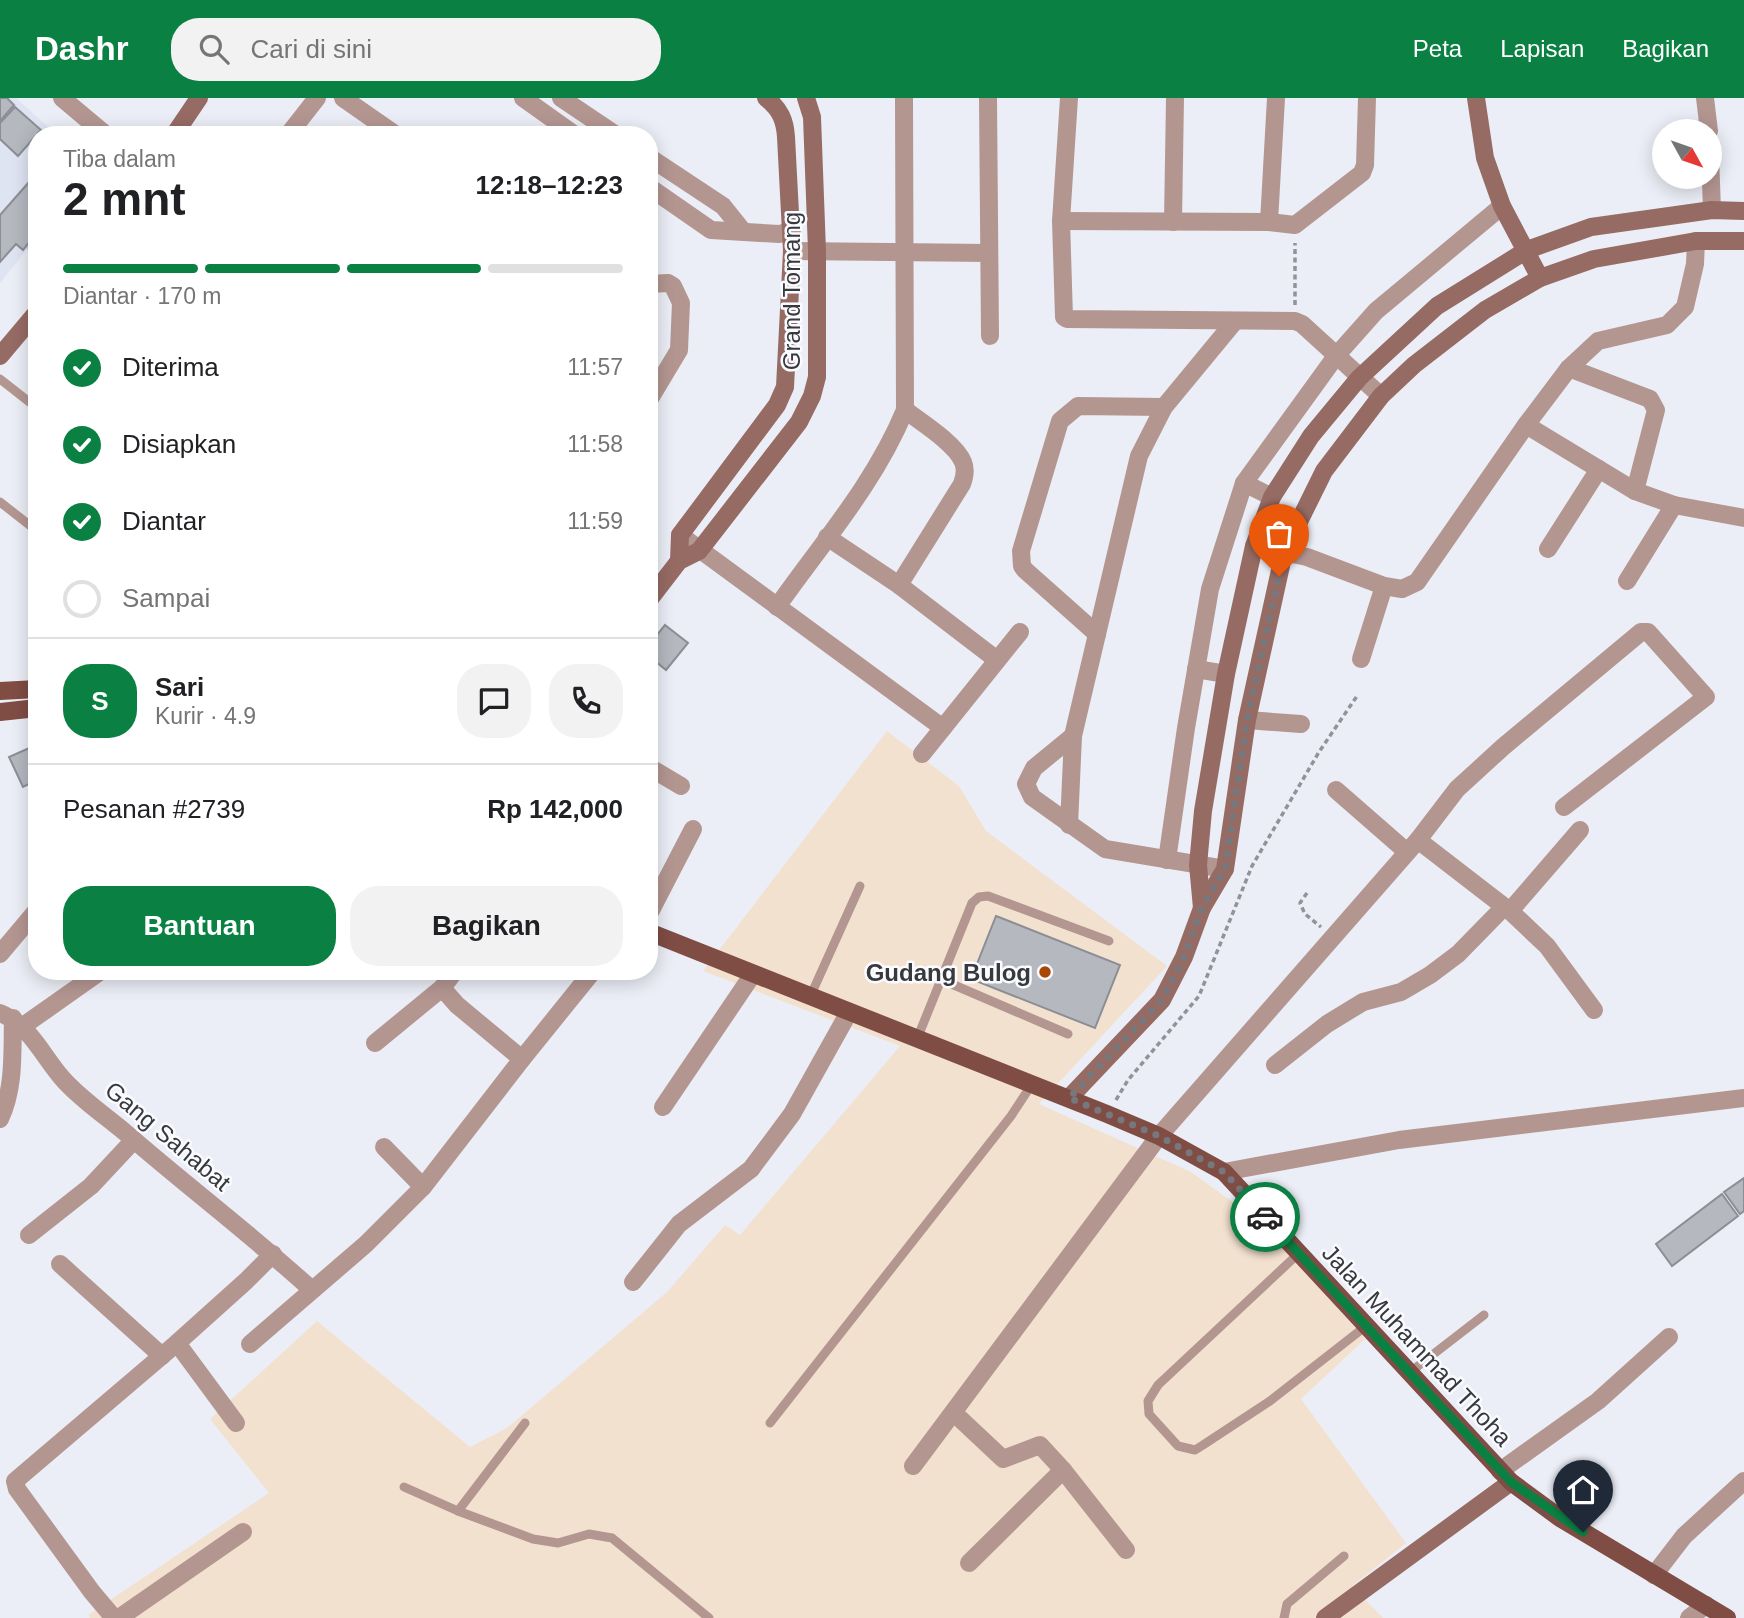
<!DOCTYPE html>
<html lang="id">
<meta charset="utf-8">
<style>
:root{--surface:#fff;--page:#f2f2f2;--text:#202124;--muted:#757577;--line:#e0e0e0;--accent:#0b8043}
body{margin:0;font-family:Arial,sans-serif;background:var(--page);color:var(--text);height:100vh;display:flex;flex-direction:column;font-size:26px;white-space:nowrap}
*{box-sizing:border-box;margin:0}
p{font-size:23px;color:var(--muted)}
.icon{flex:none;width:38px;height:38px;fill:none;stroke:currentColor;stroke-width:2;stroke-linecap:round;stroke-linejoin:round}
.map{position:relative;flex:1;overflow:hidden}
.side{position:absolute;left:28px;top:28px;width:630px;height:854px;display:flex;flex-direction:column;background:var(--surface);border-radius:28px;box-shadow:0 4px 18px #0003}
.side>*{flex:none}
.needle{width:46px;rotate:130deg}
.buttons{position:absolute;left:1652px;top:21px;display:grid;gap:14px}
.buttons a{display:grid;place-items:center;width:70px;height:70px;border-radius:50%;background:var(--surface);box-shadow:0 4px 18px #0003;font-size:35px}
.pin{position:absolute;display:grid;place-items:center;width:60px;height:60px;color:#fff;margin:-72px -30px;border-radius:50% 50% 50% 0;rotate:-45deg;box-shadow:0 0 7px #0007}
.pin .icon{rotate:45deg}
.courier{position:absolute;display:grid;place-items:center;width:70px;height:70px;margin:-35px;border:5px solid #0b8043;border-radius:50%;background:#fff;color:#222;box-shadow:0 2px 9px #0007}
.head em{font-style:normal;font-weight:700}
.head div{display:flex;flex-direction:column-reverse}
.head{display:flex;align-items:center;justify-content:space-between;height:119px;padding:0 35px}
h1{font-size:46px;font-weight:700;line-height:52px}
.bar{display:grid;grid-template-columns:repeat(4,1fr);gap:10px 7px;align-content:center;height:84px;padding:0 35px}
.bar i{height:9px;border-radius:5px;background:var(--line)}
.bar .active{background:var(--accent)}
.bar p{grid-column:span 4}
.line{display:flex;align-items:center;gap:18px;padding:0 35px;border-top:2px solid var(--line)}
.line div{flex:1}
.round{display:grid;place-items:center;flex:none;width:74px;height:74px;border-radius:28px;background:var(--page)}
ol{padding:0 35px;list-style:none}
li{display:flex;align-items:center;gap:21px;height:77px}
li p{margin-inline-start:auto}
li .icon{padding:7px;border-radius:50%;background:var(--accent);color:#fff;stroke-width:4}
li:last-child{color:var(--muted)}
li i{width:38px;height:38px;border:4px solid var(--line);border-radius:50%}
.cta{display:flex;gap:14px;margin-top:auto;padding:14px 35px}
.cta a{flex:1;height:80px;border-radius:28px;background:var(--accent);color:#fff;font-size:28px;font-weight:700;line-height:80px;text-align:center}
.cta a+a{background:var(--page);color:var(--text)}
header{display:flex;align-items:center;gap:42px;box-sizing:border-box;height:98px;padding:0 35px;background:var(--accent);color:#fff}
header strong{font-size:33px}
nav{display:flex;gap:38px;margin-inline-start:auto;font-size:24px}
.search{width:490px;height:63px;background:var(--page);display:flex;align-items:center;gap:18px;box-sizing:border-box;padding:0 24px;border-radius:28px;color:var(--muted);font-size:26px}
.map>svg:first-child{display:block}
.built{fill:#dfe4f3}
.industrial{fill:#f3e1d0}
.building{fill:#b5b8bf;stroke:#8b8e95;stroke-width:2}
.lines{fill:none;stroke-linecap:round;stroke-linejoin:round}
.path{stroke:#919399;stroke-width:3.5;stroke-dasharray:5 3.5;stroke-linecap:butt}
.lane{stroke:#b49691;stroke-width:9}
.street{stroke:#b49691;stroke-width:18}
.secondary{stroke:#966b64;stroke-width:18}
.primary{stroke:#804d45;stroke-width:18}
.done{stroke:#77787d;stroke-width:7;stroke-dasharray:0 12.6}
.route{stroke:#0b8043;stroke-width:9}
.poi-dot{fill:#a94804;stroke:#fafbff;stroke-width:2.5}
.labels{text-anchor:middle;dominant-baseline:central;stroke-width:5;stroke-linejoin:round;paint-order:stroke}
.street-label{font-size:24px;fill:#38393c;stroke:#fafbff}
.poi-label{font-size:24px;font-weight:bold;fill:#38393c;stroke:#fafbff;text-anchor:end}
</style>
<header>
<strong>Dashr</strong>
<div class="search"><svg class="icon" aria-label="search" viewBox="0 0 24 24"><circle cx="10" cy="10" r="6"/><path d="M15 15l6 6"/></svg>Cari di sini</div>
<nav><a>Peta</a><a>Lapisan</a><a>Bagikan</a></nav>
</header>
<div class="map">
<svg width="1744" height="1520" viewBox="0 0 1744 1520">
<rect width="100%" height="100%" fill="#ebeef6"/>
<polygon class="built" points="0,0 16,0 57,37 37,37 37,139 0,185"/>
<polygon class="industrial" points="887,633 959,688 986,733 1167,868 1039,1006 1191,1074 1267,1129 1365,1241 1301,1301 1406,1445 1352,1488 1383,1520 90,1520 88,1517 269,1395 210,1321 317,1223 470,1349 507,1330 667,1194 725,1127 740,1137 900,948 703,873"/>
<g class="building">
<polygon points="0,0 7,0 14,7 0,23"/>
<polygon points="15,9 41,32 18,58 0,41 0,25"/>
<polygon points="37,75 37,124 30,131 36,136 23,152 16,146 0,164 0,117"/>
<polygon points="665,527 688,545 666,572 649,558 649,547"/>
<polygon points="36,647 37,682 23,689 9,659"/>
<polygon points="996,818 1120,867 1095,930 971,881"/>
<polygon points="1744,1080 1744,1113 1740,1116 1724,1094"/>
<polygon points="1722,1096 1738,1118 1672,1168 1656,1146"/>
</g>
<g class="lines">
<g class="path">
<polyline points="1295,207 1295,145"/>
<polyline points="1307,795 1300,805 1305,816 1321,829"/>
<polyline points="1116,1002 1128,982 1199,898 1252,768 1319,654 1357,598"/>
</g>
<g class="lane">
<polyline points="32,150 37,145"/>
<polyline points="0,281 37,310"/>
<polyline points="0,404 37,433"/>
<polyline points="940,881 1068,936"/>
<polyline points="810,899 860,788"/>
<polyline points="917,941 972,805 979,799 988,798 1109,843"/>
<polyline points="1298,1156 1158,1287 1148,1303 1149,1316 1178,1348 1195,1352 1203,1347 1270,1303 1366,1228"/>
<polyline points="1409,1275 1484,1217"/>
<polyline points="770,1325 1011,1018 1032,986"/>
<polyline points="404,1389 458,1413 533,1441 558,1445 589,1436 612,1440 709,1520"/>
<polyline points="458,1413 525,1325"/>
<polyline points="1284,1520 1287,1506 1344,1458"/>
</g>
<g class="street">
<polyline points="62,0 106,37"/>
<polyline points="343,0 396,37"/>
<polyline points="523,0 575,37"/>
<polyline points="561,0 616,37"/>
<polyline points="988,0 990,238"/>
<polyline points="1069,0 1061,123 1064,219 1067,221 1295,223 1302,226 1381,298"/>
<polyline points="1705,0 1709,33"/>
<polyline points="288,37 317,0"/>
<polyline points="1710,57 1712,112"/>
<polyline points="649,59 723,108 743,133"/>
<polyline points="649,89 711,132 779,136 792,133"/>
<polyline points="1061,123 1269,124 1295,127 1362,75 1365,67 1367,0"/>
<polyline points="1173,124 1175,0"/>
<polyline points="1269,124 1276,0"/>
<polyline points="792,153 989,155"/>
<polyline points="649,186 668,185 673,188 681,205 679,252 649,302"/>
<polyline points="1569,270 1650,301 1656,312 1635,393 1674,407 1744,420"/>
<polyline points="1526,327 1635,393"/>
<polyline points="1244,385 1272,399"/>
<polyline points="680,437 943,630"/>
<polyline points="827,439 899,487 997,562"/>
<polyline points="1254,448 1307,459 1384,488 1402,491 1417,484 1526,327 1569,270 1598,243 1667,227 1685,209 1695,166 1696,143"/>
<polyline points="1548,451 1599,371"/>
<polyline points="1627,483 1674,407"/>
<path d="M 899,487 L 962,386 C 965,378 966,371 963,364 C 956,346 921,324 905,312"/>
<path d="M 777,509 C 822,445 875,385 905,312 L 904,0"/>
<polyline points="1097,536 1025,472 1022,468 1021,453 1060,323 1078,308 1164,309"/>
<polyline points="1361,561 1384,488"/>
<polyline points="1196,571 1226,576"/>
<polyline points="1247,622 1301,626"/>
<polyline points="1073,638 1034,670 1026,686 1032,699 1105,751 1225,771"/>
<polyline points="922,656 1020,534"/>
<polyline points="649,669 681,688"/>
<polyline points="1336,692 1407,754"/>
<polyline points="1069,727 1073,638 1139,358 1164,309 1235,223"/>
<polyline points="1418,742 1510,813 1547,848 1594,912"/>
<polyline points="1167,762 1186,630 1210,491 1244,385 1336,258 1376,213 1502,108"/>
<polyline points="1510,813 1580,732"/>
<polyline points="649,816 693,731"/>
<polyline points="0,856 37,812"/>
<polyline points="442,890 457,907 522,961"/>
<path d="M 0,915 C 30,927 42,957 62,980 C 80,1001 106,1018 127,1036 C 188,1089 252,1137 312,1192"/>
<polyline points="23,928 101,873"/>
<polyline points="375,945 442,890 455,873"/>
<polyline points="1275,967 1327,926 1363,904 1401,894 1430,877 1458,856 1504,809"/>
<polyline points="663,1009 753,876"/>
<path d="M 0,1021 C 15,989 12,954 13,920"/>
<polyline points="384,1049 423,1089"/>
<polyline points="1224,1074 1399,1042 1744,1000"/>
<polyline points="29,1137 91,1088 134,1042"/>
<polyline points="60,1166 162,1258"/>
<polyline points="633,1184 679,1126 751,1071 792,1016 849,914"/>
<polyline points="177,1245 236,1325"/>
<polyline points="250,1246 366,1146 423,1089 522,961 593,873"/>
<polyline points="954,1315 1003,1361 1040,1347 1063,1372 1126,1452"/>
<polyline points="913,1368 1159,1038 1418,742 1457,691 1503,649 1641,534 1648,534 1706,599 1564,709"/>
<polyline points="1500,1373 1598,1303 1669,1239"/>
<polyline points="969,1465 1063,1372"/>
<polyline points="1654,1477 1684,1438 1744,1383"/>
<polyline points="114,1520 92,1494 17,1391 15,1383 177,1245 246,1183 273,1156"/>
<polyline points="119,1520 243,1434"/>
<polyline points="1689,1520 1706,1507"/>
</g>
<g class="secondary">
<polyline points="1476,0 1485,60 1502,108 1540,180"/>
<polyline points="174,37 199,0"/>
<polyline points="0,258 37,214"/>
<path d="M 679,463 L 680,437 L 777,307 L 785,289 L 792,153 L 786,39 C 785,22 780,11 766,0"/>
<polyline points="649,502 679,463 699,453 799,324 812,298 817,279 817,153 812,19 806,0"/>
<polyline points="1202,810 1198,767 1203,713 1226,576 1254,448 1272,399 1311,338 1359,280 1437,208 1527,152 1591,129 1712,112 1744,113"/>
<polyline points="1069,1000 1162,902 1184,859 1202,810 1225,771 1247,622 1284,454 1324,373 1381,298 1414,267 1485,212 1540,180 1594,161 1696,143 1744,143"/>
<polyline points="1325,1520 1511,1384"/>
</g>
<g class="primary">
<polyline points="0,593 37,591"/>
<polyline points="0,614 37,610"/>
<polyline points="649,834 1107,1016 1159,1038 1224,1074 1511,1384 1560,1420 1727,1520"/>
</g>
</g>
<g class="lines">
<polyline class="done" points="1265,1119 1224,1074 1159,1038 1069,1000 1162,902 1184,859 1202,810 1225,771 1247,622 1279,478"/>
<polyline class="route" points="1265,1119 1511,1384 1583,1434"/>
</g>
<circle class="poi-dot" cx="1045" cy="874" r="7"/>
<g class="labels">
<g class="street-label">
<text transform="translate(791 193) rotate(-90)">Grand Tomang</text>
<text transform="translate(168 1038) rotate(40)">Gang Sahabat</text>
<text transform="translate(1417 1247) rotate(47)">Jalan Muhammad Thoha</text>
</g>
<g class="poi-label">
<text x="1031" y="874">Gudang Bulog</text>
</g>
</g>
</svg>
<div class="buttons">
<a><svg class="needle" viewBox="-14 -14 28 28"><path d="M0-13l5 13h-10z" fill="#e53935"/><path d="M0 13l5-13h-10z" fill="#757577"/></svg></a>
</div>
<div class="pin" style="left:1279px;top:478px;background:#ea580c"><svg class="icon" aria-label="bag" viewBox="0 0 24 24"><path d="M5 8h14l-1 12H6zM9 8a3 3 0 0 1 6 0"/></svg></div>
<div class="pin" style="left:1583px;top:1434px;background:#1f2937"><svg class="icon" aria-label="home" viewBox="0 0 24 24"><path d="M3 11l9-7 9 7M6 9v11h12V9"/></svg></div>
<div class="courier" style="left:1265px;top:1119px"><svg class="icon" aria-label="car" viewBox="0 0 24 24"><path d="M5 17H2v-5l4-1 3-4h7l3 4 3 1v5h-3M9 17h6M6 11h13"/><circle cx="7" cy="17" r="2"/><circle cx="17" cy="17" r="2"/></svg></div>
<section class="side">
<div class="head"><div><h1>2 mnt</h1><p>Tiba dalam</p></div><em>12:18–12:23</em></div>
<div class="bar"><i class="active"></i><i class="active"></i><i class="active"></i><i></i><p>Diantar · 170 m</p></div>
<ol>
<li><svg class="icon" aria-label="check" viewBox="0 0 24 24"><path d="M5 12l5 5 9-10"/></svg>Diterima<p>11:57</p></li>
<li><svg class="icon" aria-label="check" viewBox="0 0 24 24"><path d="M5 12l5 5 9-10"/></svg>Disiapkan<p>11:58</p></li>
<li><svg class="icon" aria-label="check" viewBox="0 0 24 24"><path d="M5 12l5 5 9-10"/></svg>Diantar<p>11:59</p></li>
<li><i></i>Sampai</li>
</ol>
<div class="line" style="height:126px"><b class="round" style="background:var(--accent);color:#fff">S</b><div><b>Sari</b><p>Kurir · 4.9</p></div><a class="round"><svg class="icon" aria-label="chat" viewBox="0 0 24 24"><path d="M4 5h16v11H9l-5 4z"/></svg></a><a class="round"><svg class="icon" aria-label="phone" viewBox="0 0 24 24"><path d="M5 4h4l2 5-3 2q2 4 5 5l2-3 5 2v4C11 20 4 13 5 4z"/></svg></a></div>
<div class="line" style="height:91px"><div>Pesanan #2739</div><b>Rp 142,000</b></div>
<div class="cta"><a>Bantuan</a><a>Bagikan</a></div>
</section>
</div>
